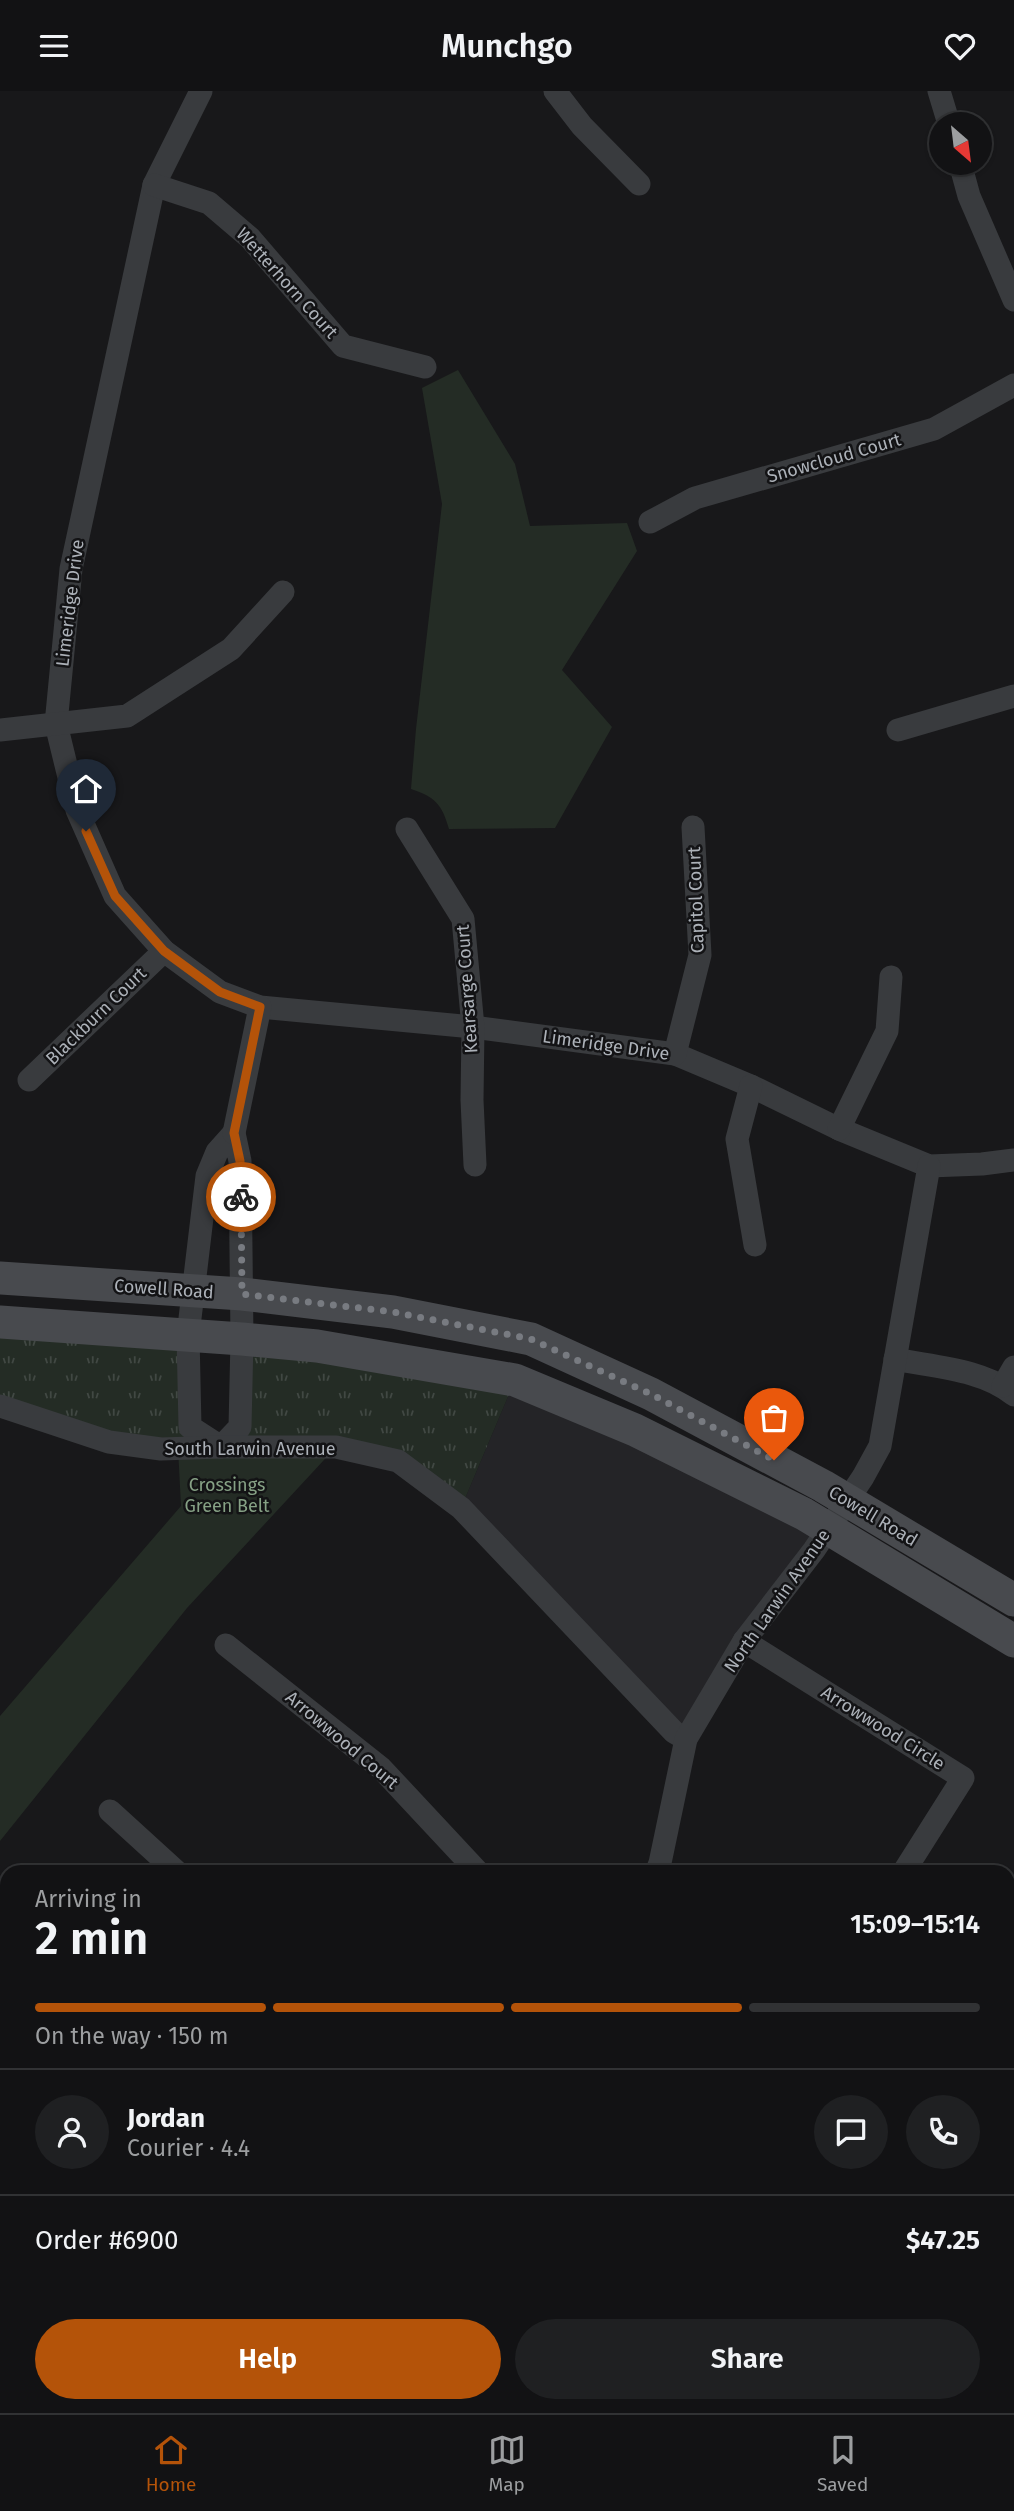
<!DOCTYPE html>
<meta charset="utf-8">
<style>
:root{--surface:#121214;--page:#1f2022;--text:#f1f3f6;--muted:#9c9ea0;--line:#313234;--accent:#b45309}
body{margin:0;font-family:"Fira Sans",sans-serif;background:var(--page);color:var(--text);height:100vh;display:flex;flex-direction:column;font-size:26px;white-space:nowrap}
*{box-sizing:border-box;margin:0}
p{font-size:23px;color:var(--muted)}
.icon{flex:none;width:38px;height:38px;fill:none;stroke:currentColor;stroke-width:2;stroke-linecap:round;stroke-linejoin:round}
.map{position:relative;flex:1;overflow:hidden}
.side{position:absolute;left:0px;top:1774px;width:1015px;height:548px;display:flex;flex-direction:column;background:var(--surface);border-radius:21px 21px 0 0;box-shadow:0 2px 5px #0004,0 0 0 2px var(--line)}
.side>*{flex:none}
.needle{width:46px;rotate:152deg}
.buttons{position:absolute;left:929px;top:21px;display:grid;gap:14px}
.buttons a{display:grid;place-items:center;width:63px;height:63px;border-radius:50%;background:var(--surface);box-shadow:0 2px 5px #0004,0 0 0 2px var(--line);font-size:35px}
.pin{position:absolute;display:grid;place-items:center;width:60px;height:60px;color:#fff;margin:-72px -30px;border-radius:50% 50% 50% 0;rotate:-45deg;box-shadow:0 0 7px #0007}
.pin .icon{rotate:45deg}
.courier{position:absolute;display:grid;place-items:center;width:70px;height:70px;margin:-35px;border:5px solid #b45309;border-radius:50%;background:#fff;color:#222;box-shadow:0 2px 9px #0007}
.overview em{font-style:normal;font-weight:600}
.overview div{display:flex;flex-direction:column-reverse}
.overview{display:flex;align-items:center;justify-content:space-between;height:119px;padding:0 35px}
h1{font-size:46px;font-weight:600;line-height:52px}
.bar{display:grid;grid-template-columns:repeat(4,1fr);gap:10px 7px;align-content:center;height:84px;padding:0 35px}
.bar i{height:9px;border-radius:5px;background:var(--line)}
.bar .current{background:var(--accent)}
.bar p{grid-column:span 4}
.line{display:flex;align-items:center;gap:18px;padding:0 35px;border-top:2px solid var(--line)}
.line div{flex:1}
.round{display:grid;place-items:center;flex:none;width:74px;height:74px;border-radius:37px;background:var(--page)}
.cta{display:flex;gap:14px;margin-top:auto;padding:14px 35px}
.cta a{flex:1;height:80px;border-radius:42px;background:var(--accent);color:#fff;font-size:28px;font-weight:600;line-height:80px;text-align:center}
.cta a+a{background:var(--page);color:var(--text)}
header{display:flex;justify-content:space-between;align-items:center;height:91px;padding:0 35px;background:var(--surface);font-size:32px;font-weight:600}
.tabs{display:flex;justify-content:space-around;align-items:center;height:98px;border-top:2px solid var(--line);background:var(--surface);font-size:19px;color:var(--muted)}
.tabs a{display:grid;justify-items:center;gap:4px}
.tabs .current{color:var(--accent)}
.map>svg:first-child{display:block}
.built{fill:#242427}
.grass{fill:url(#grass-tufts)}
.green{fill:#242c25}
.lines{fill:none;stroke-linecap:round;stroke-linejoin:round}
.street{stroke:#393b3e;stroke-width:23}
.secondary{stroke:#484a4e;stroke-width:33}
.done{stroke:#787b81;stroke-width:7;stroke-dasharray:0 12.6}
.route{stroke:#b45309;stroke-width:9}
.labels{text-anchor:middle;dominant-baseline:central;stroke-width:5;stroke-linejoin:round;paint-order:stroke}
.street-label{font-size:18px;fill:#acb1b8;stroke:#131315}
.park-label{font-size:18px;fill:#86a185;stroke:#131315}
</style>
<header><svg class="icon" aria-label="menu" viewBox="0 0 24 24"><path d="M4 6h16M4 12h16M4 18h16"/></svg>Munchgo<svg class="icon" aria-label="heart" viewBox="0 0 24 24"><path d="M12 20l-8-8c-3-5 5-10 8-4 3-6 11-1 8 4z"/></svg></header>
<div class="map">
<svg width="1014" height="2322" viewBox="0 0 1014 2322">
<defs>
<pattern id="grass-tufts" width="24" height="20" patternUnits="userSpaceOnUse" patternTransform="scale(1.75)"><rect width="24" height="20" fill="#242c25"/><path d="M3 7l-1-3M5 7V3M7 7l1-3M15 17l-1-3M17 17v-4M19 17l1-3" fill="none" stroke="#414843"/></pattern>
</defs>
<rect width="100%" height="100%" fill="#18181a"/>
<polygon class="built" points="515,1289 828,1437 686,1648 461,1417"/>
<g class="grass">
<polygon points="0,1231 188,1244 190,1336 221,1355 240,1336 242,1248 515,1289 461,1417 398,1370 178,1357 0,1315"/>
<polygon points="1014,1808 1014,1867 1008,1876 1008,1818"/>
<polygon points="688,2315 734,2315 729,2322 683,2322"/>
</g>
<g class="green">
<path d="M 458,279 L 515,373 L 530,435 L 627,432 L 637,460 L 562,579 L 612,636 L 555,737 L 449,738 C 442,713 435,706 411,698 L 416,638 L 442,413 L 422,297 Z"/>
<polygon points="336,1356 187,1517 0,1750 0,1625 181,1415 178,1357"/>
</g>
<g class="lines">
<g class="street">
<polyline points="201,0 154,94 71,478 56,633 77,719 115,805 164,860 220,901 260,916 473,936 675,963 751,995 839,1038 929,1075 982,1073 1014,1069"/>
<polyline points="555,0 582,35 639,93"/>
<polyline points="939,0 949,33"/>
<polyline points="960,72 969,105 1014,209"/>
<polyline points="154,94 209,112 250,147 343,255 425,276"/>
<polyline points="650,431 695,407 934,338 1014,294"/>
<polyline points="0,639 127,625 231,558 283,501"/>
<polyline points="898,639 1014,605"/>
<polyline points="407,738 463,828 473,936 472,1009 475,1074"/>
<polyline points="675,963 700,864 693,736"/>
<polyline points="29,989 164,860"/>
<polyline points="751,995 737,1048 755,1154"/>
<polyline points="839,1038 887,940 891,886"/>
<polygon points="234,1042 240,1070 242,1248 240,1336 221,1356 190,1336 188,1244 207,1085 217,1061"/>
<polyline points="234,1042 260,916"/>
<path d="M 895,1268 C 933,1276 983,1278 1014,1304"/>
<polyline points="1003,1295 1014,1276"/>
<polyline points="0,1315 109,1351 161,1358 221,1356 336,1356 398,1370 461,1417 674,1641 686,1648"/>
<polyline points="744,1550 963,1687 903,1782"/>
<polyline points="226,1554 381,1677 479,1782"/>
<polyline points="110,1720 178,1782"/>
<polyline points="656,1782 660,1772 686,1648 744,1550 814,1459 863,1386 880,1355 929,1075"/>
<polyline points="0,1899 7,1905"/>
<polyline points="1008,2150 1014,2153"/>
<polyline points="0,2172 7,2180"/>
<polyline points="126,2315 131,2322"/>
<polyline points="416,2315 425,2322"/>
<polyline points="876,2315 888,2322"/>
<polyline points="333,2322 338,2315"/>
</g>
<g class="secondary">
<polyline points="0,1187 242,1203 393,1221 531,1248 651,1303 823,1395 1014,1509"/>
<polyline points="0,1231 242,1248 317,1255 515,1289 635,1339 804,1423 1014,1550"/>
</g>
</g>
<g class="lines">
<polyline class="done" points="241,1106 242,1203 393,1221 531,1248 651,1303 774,1369"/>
<polyline class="route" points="86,740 115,805 164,860 220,901 260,916 234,1042 240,1070 241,1106"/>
</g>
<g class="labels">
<g class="street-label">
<text transform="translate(287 192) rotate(48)">Wetterhorn Court</text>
<text transform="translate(834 367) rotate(-16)">Snowcloud Court</text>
<text transform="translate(70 512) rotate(-83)">Limeridge Drive</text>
<text transform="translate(696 809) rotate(-92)">Capitol Court</text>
<text transform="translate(467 898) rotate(-94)">Kearsarge Court</text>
<text transform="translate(96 925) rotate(-44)">Blackburn Court</text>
<text transform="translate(606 954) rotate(8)">Limeridge Drive</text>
<text transform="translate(164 1198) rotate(4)">Cowell Road</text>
<text x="250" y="1358">South Larwin Avenue</text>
<text transform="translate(873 1425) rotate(31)">Cowell Road</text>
<text transform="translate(777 1510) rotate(-55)">North Larwin Avenue</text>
<text transform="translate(883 1637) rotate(32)">Arrowwood Circle</text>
<text transform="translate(342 1649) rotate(40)">Arrowwood Court</text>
</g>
<g class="park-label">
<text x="227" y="1394">Crossings<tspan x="227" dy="21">Green Belt</tspan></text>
</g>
</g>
</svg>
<div class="buttons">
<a><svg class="needle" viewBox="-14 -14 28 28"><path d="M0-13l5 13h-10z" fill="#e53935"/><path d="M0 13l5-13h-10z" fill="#9c9ea0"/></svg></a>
</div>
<div class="pin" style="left:774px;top:1369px;background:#ea580c"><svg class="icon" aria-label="bag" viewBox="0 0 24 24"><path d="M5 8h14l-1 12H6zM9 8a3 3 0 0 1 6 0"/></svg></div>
<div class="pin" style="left:86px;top:740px;background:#1f2937"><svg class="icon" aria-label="home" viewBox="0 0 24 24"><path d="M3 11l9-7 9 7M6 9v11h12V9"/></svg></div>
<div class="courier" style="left:241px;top:1106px"><svg class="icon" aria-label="bike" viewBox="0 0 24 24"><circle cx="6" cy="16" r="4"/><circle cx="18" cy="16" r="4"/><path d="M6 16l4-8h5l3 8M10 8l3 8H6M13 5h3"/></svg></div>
<section class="side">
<div class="overview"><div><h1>2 min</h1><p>Arriving in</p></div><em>15:09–15:14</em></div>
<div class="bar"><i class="current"></i><i class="current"></i><i class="current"></i><i></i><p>On the way · 150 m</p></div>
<div class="line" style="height:126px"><a class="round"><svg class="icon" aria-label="person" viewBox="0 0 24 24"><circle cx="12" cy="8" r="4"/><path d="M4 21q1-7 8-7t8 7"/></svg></a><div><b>Jordan</b><p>Courier · 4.4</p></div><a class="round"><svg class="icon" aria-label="chat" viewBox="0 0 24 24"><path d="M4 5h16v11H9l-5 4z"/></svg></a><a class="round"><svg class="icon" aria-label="phone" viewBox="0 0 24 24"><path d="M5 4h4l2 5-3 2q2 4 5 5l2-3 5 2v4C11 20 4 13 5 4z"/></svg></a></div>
<div class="line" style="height:91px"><div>Order #6900</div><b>$47.25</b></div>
<div class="cta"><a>Help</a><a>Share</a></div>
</section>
</div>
<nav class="tabs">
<a class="current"><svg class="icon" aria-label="home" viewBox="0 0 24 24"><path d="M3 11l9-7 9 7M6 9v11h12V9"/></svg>Home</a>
<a><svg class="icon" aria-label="map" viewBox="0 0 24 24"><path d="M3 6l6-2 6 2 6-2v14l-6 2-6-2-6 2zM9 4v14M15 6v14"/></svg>Map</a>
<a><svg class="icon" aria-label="saved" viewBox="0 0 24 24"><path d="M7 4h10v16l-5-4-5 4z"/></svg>Saved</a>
</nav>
